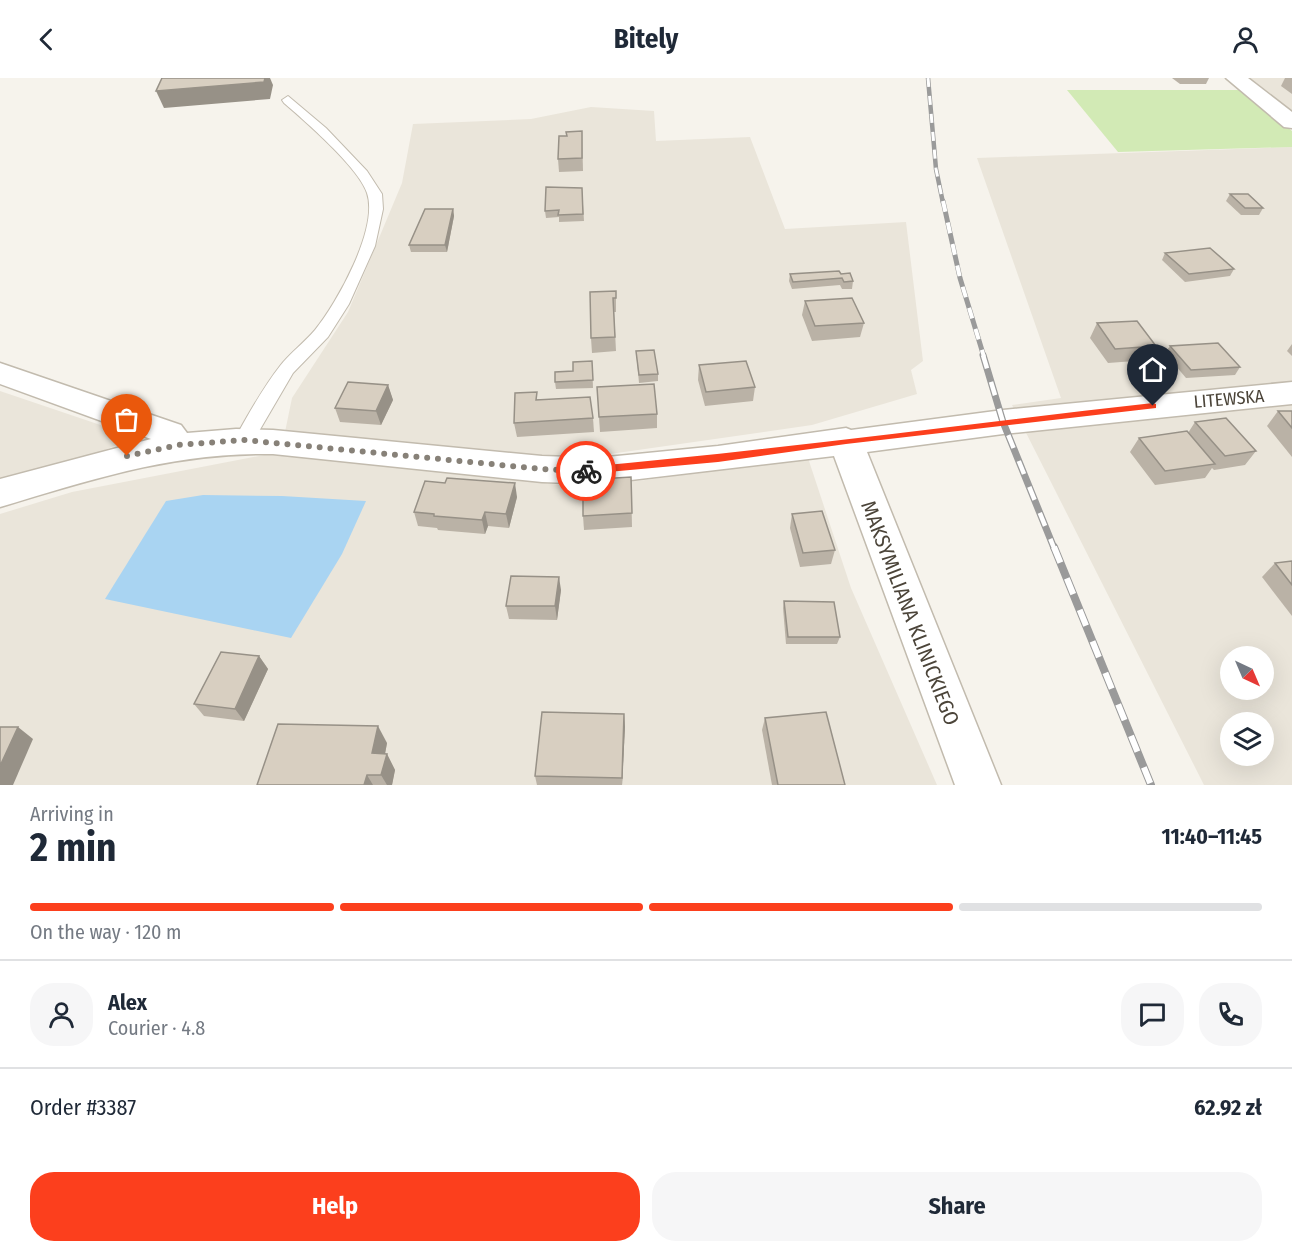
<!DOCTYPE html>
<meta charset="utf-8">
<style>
:root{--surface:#fff;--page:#f6f6f7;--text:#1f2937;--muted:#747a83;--line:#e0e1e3;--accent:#fc3f1d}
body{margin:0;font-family:"Fira Sans Condensed",sans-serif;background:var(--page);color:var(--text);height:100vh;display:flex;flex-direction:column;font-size:22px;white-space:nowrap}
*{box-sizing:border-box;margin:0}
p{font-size:20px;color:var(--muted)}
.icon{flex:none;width:33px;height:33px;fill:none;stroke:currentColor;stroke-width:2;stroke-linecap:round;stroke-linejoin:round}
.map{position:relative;height:707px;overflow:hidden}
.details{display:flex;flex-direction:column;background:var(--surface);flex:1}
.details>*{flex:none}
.needle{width:39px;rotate:136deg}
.fabs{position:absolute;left:1220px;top:568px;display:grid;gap:12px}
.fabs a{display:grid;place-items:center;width:54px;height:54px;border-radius:50%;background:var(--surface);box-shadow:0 6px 24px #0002;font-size:30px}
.pin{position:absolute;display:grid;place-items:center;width:51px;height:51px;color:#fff;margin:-62px -26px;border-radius:50% 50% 50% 0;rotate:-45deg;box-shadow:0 0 6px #0007}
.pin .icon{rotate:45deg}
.courier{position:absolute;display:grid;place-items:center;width:60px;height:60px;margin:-30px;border:4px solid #fc3f1d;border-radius:50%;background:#fff;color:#222;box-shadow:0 2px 8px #0007}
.summary em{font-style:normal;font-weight:700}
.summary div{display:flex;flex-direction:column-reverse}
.summary{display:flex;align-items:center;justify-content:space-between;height:102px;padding:0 30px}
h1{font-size:39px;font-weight:700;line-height:45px}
.bar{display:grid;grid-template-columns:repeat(4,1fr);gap:9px 6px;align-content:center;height:72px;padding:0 30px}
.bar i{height:8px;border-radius:4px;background:var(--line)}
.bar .on{background:var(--accent)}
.bar p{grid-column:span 4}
.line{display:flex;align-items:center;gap:15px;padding:0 30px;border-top:2px solid var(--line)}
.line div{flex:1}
.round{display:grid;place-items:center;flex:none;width:63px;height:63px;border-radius:24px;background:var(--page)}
.button{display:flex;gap:12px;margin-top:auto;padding:12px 30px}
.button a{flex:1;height:69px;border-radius:24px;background:var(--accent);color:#fff;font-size:24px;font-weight:700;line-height:69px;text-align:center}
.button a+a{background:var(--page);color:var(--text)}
header{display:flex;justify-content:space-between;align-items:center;height:78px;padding:0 30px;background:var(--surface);font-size:27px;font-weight:700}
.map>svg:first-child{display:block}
.residential{fill:#eae5da;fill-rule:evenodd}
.green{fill:#d2eab5}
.water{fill:#a9d4f2}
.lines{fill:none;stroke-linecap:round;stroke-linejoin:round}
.lane-casing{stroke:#c2bbae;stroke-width:2}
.street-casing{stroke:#c2bbae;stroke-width:3}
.lane{fill:#fff;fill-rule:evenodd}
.street{fill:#fff;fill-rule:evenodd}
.rail-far3-casing{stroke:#9a9a9a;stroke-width:4.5}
.rail-far2-casing{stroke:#9a9a9a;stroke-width:5}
.rail-far1-casing{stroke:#9a9a9a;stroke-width:7}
.rail-casing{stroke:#9a9a9a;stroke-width:8}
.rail-far3{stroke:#fff;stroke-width:3;stroke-dasharray:9;stroke-linecap:butt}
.rail-far2{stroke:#fff;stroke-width:4;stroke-dasharray:11;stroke-linecap:butt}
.rail-far1{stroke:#fff;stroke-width:4.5;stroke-dasharray:14;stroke-linecap:butt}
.rail{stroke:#fff;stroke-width:6;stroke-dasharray:17;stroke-linecap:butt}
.wall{fill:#bab2a6}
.shaded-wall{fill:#979187}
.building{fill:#d8cfc1;stroke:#979187;stroke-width:1.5}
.route{fill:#fc3f1d}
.done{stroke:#878178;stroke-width:6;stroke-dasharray:0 10.8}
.labels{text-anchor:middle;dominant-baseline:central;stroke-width:5;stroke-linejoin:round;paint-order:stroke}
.street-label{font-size:18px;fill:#4b4439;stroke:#fff}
.near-street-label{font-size:21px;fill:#4b4439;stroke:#fff}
</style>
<header><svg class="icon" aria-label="back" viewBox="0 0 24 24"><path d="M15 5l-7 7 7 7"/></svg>Bitely<svg class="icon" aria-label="person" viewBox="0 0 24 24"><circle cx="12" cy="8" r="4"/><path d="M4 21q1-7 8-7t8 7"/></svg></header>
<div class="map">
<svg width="1292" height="707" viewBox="0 0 1292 707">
<rect width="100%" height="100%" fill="#f6f3ec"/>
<g class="residential">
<polygon points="1247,0 1292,0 1292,35"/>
<polygon points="591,29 654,33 656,63 750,59 785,151 906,144 923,283 911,292 917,316 812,347 568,382 285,354 292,320 348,234 402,105 413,46 531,41"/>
<path d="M 1292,69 L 1292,707 L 1204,707 L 1012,327 L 1061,320 L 977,80 ZM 1230,579 L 1263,579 L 1263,612 L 1230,612 ZM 1230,645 L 1263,645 L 1263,678 L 1230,678 Z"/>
<polygon points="0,313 136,359 83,381 0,403"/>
<polygon points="280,374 560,407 638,403 808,380 851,510 937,707 0,707 0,436 72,414"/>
</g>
<polygon class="green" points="1067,12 1241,12 1292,53 1292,69 1118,74"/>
<polygon class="water" points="203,417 282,418 366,423 342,476 291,560 105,521 166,423"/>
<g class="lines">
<defs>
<path id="lane" d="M 288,18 L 326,50 L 367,93 L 382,116 L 383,131 L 375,168 L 349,226 L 328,259 L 293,295 L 251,367 L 237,367 L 234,362 C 248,337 262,311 280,288 C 290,275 304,265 315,252 C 337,225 379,150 367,115 C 359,90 305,43 284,25 L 282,22 Z"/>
<g id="street">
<polygon points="1226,0 1248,0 1292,34 1292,50 1284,49"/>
<path d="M 0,285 L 181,347 L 187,355 L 236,351 L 273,352 L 542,378 L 597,380 L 718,368 L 846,350 L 851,352 L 1003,332 L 1292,304 L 1292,326 L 1003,356 L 867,374 L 1001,707 L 955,707 L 834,378 L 597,406 L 542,404 L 273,376 C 175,374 93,401 0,429 L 0,401 L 151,361 L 0,306 Z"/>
</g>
</defs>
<use href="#lane" class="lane-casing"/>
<use href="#street" class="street-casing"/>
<use href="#lane" class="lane"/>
<use href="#street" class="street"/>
<defs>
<polyline id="rail-far3" points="928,0 936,91 943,125"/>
<polyline id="rail-far2" points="943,123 960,200 984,279"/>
<polyline id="rail-far1" points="983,277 1003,344 1054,470"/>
<polyline id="rail" points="1054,469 1151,707"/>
</defs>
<use href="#rail-far3" class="rail-far3-casing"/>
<use href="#rail-far2" class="rail-far2-casing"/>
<use href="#rail-far1" class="rail-far1-casing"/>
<use href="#rail" class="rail-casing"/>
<use href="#rail-far3" class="rail-far3"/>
<use href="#rail-far2" class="rail-far2"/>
<use href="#rail-far1" class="rail-far1"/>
<use href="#rail" class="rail"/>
</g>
<g class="wall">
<polygon points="1172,0 1209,0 1206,6 1180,6"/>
<polygon points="1285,0 1292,0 1292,16 1281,8"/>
<polygon points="582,53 583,93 559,94 558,81 567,58"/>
<polygon points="582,110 584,143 559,144 559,139 546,140 545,133"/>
<polygon points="1230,116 1263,130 1259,137 1241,137 1226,123"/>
<polygon points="453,131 454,138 447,174 411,174 409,167"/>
<polygon points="1165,175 1234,191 1230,198 1185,204 1162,182"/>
<polygon points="790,196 841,196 853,203 852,211 842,211 840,207 792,211 789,203"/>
<polygon points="616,213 616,234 614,234 616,273 592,275 591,260"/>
<polygon points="805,223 864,245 860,259 812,263 802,237"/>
<polygon points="1097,245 1156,268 1148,282 1108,285 1090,260"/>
<polygon points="1292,266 1292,278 1287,273"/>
<polygon points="1170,268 1240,289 1235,297 1186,300 1165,275"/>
<polygon points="636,273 658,296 658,303 639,305"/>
<polygon points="592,283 593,310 556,311 555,304"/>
<polygon points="699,287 755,309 753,323 705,328 698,302"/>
<polygon points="388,307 393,322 381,347 340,344 335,330"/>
<polygon points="597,309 657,336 657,350 600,354"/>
<polygon points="538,321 593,340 594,354 517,359 514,345"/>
<polygon points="1278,333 1292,333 1292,379 1267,348"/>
<polygon points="1195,344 1256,373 1245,387 1214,392 1212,390 1205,400 1155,407 1130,374 1139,360 1188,355"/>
<polygon points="631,399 632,449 584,452 583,438"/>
<polygon points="517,419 509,450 488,448 485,456 438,452 437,450 418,448 414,434"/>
<polygon points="792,436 835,472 831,486 800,489 790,450"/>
<polygon points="1292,483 1292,538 1262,499 1275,485"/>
<polygon points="561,512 557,542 509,541 506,528"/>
<polygon points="784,523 840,559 837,566 786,566 783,530"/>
<polygon points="259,578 268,591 244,643 204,638 194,626"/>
<polygon points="624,636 625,649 622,707 537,707 535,698"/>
<polygon points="765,640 845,707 772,707 762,652"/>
<polygon points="387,665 385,676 387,676 395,692 392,707 257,707"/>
</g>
<g class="shaded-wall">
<polygon points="265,0 270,0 273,7 270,21 164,30 156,13"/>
<polygon points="453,131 454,138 447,174 445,167"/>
<polygon points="388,307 393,322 381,347 376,333"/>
<polygon points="515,405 517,419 509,450 506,436"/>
<polygon points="485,434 488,448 485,456 482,442"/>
<polygon points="559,499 561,512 557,542 555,528"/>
<polygon points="259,578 268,591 244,643 235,631"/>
<polygon points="624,636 625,649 622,707 622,700"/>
<polygon points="378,648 387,665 382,692 372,675"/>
<polygon points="18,649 33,661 13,707 0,707 0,688"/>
<polygon points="387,676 395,692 392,707 387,707 381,697"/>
<polygon points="367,697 373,707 364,707"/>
</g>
<g class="building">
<polygon points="162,0 265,0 264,4 156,13"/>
<polygon points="582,53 582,80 558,81 559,58 567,58 566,54"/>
<polygon points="546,109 582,110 583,136 558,137 559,132 545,133"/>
<polygon points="1230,116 1248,116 1263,130 1245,130"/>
<polygon points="425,131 453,131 445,167 409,167"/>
<polygon points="1210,170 1234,191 1189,196 1165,175"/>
<polygon points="839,193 841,196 850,195 853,203 844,204 842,200 793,204 790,196"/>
<polygon points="616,213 616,220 613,220 615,259 591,260 590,214"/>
<polygon points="852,220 864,245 815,248 805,223"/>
<polygon points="1137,243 1156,268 1115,271 1097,245"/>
<polygon points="1218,265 1240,289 1191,292 1170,268"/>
<polygon points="654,272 658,296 639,297 636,273"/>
<polygon points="592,283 593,302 555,304 555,294 573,293 573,284"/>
<polygon points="746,283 755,309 706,314 699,287"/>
<polygon points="348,304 388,307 376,333 335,330"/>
<polygon points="654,306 657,336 599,339 597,309"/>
<polygon points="537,314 536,322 590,319 593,340 514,345 515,315"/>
<polygon points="1278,333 1292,333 1292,350"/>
<polygon points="1226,340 1256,373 1225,378 1195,344"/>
<polygon points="1187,353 1215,386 1165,393 1139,360"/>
<polygon points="631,399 632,435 583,438 583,402"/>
<polygon points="447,400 515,405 506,436 485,434 482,442 434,438 434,436 414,434 425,403 445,405"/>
<polygon points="822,433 835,472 803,475 792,436"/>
<polygon points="1292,483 1292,507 1275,485"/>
<polygon points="511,498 559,499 555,528 506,528"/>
<polygon points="784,523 834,524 840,559 788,559"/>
<polygon points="221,574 259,578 235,631 194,626"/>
<polygon points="542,634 624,636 622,700 535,698"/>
<polygon points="826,634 845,707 778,707 765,640"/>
<polygon points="278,646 378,648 372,675 387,676 381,697 367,697 364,707 257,707"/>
<polygon points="0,649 18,649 0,688"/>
</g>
<path class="route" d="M 1153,325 L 1156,326 L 1156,330 L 846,366 L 718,384 L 586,396 L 581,393 L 586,389 C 775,372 964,346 1153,325 Z"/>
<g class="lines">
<polyline class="done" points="127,378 178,367 244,362 542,391 586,393"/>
</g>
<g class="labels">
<g class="street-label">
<text transform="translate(1229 321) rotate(-5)">LITEWSKA</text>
</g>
<g class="near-street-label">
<text transform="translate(910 535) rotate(69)">MAKSYMILIANA KLINICKIEGO</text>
</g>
</g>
</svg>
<div class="fabs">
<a><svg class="needle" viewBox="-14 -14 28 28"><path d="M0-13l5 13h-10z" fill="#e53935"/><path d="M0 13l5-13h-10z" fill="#747a83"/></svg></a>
<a><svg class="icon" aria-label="layers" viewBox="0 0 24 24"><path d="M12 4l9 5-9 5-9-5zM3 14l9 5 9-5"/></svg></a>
</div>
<div class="pin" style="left:127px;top:378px;background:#ea580c"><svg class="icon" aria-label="bag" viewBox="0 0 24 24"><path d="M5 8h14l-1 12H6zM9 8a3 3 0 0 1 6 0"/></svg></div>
<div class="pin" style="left:1153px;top:328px;background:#1f2937"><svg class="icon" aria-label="home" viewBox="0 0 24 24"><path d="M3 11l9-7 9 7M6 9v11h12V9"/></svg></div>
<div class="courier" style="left:586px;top:393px"><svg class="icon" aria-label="bike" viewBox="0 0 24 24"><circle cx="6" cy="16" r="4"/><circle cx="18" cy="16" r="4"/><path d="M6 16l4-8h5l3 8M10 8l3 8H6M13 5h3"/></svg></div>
</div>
<section class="details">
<div class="summary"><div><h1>2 min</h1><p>Arriving in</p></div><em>11:40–11:45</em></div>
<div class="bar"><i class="on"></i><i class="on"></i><i class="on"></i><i></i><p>On the way · 120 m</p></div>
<div class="line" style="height:108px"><a class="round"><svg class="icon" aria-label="person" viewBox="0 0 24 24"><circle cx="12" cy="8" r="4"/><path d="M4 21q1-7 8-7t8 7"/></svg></a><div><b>Alex</b><p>Courier · 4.8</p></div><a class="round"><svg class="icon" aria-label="chat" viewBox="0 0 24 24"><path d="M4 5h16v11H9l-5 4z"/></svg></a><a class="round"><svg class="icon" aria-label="phone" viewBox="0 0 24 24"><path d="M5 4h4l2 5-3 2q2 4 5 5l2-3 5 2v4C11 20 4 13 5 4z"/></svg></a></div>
<div class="line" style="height:78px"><div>Order #3387</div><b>62.92 zł</b></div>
<div class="button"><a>Help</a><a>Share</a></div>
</section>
